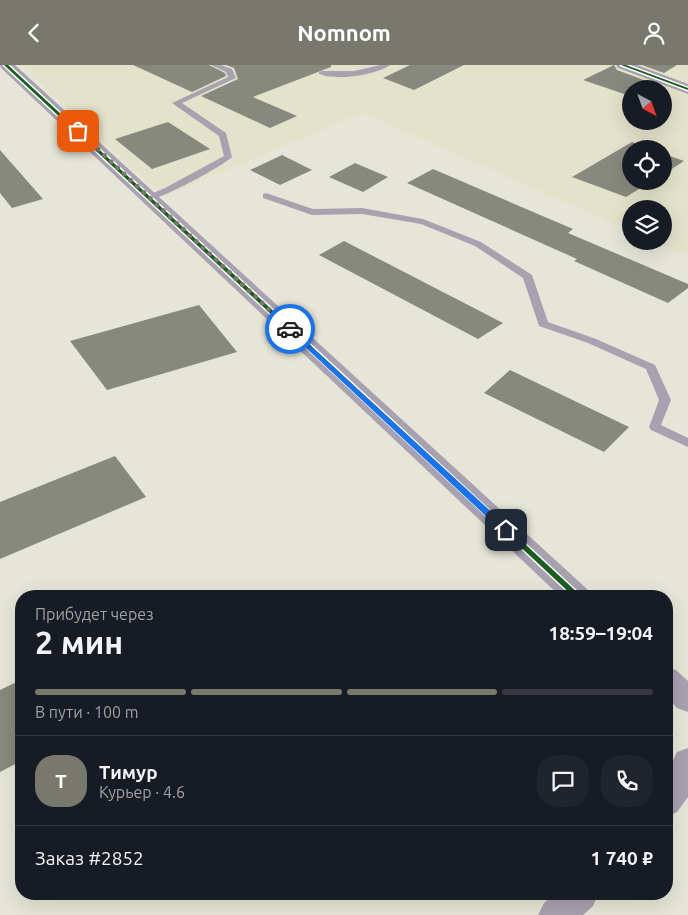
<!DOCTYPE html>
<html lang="ru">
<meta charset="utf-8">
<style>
:root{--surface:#171b24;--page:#20242c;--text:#f1f3f6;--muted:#9ea1a6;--line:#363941;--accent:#78786c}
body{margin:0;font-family:Ubuntu,sans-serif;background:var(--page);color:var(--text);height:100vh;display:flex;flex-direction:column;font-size:19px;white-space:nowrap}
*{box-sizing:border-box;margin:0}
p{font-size:16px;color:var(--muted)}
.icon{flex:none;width:28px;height:28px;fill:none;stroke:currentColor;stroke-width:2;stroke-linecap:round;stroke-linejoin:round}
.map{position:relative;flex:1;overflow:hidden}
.drawer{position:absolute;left:15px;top:525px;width:658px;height:310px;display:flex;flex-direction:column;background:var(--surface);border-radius:20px;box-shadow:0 5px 20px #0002}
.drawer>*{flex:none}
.needle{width:32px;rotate:139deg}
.controls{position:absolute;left:622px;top:15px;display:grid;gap:10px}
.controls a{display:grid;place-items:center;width:50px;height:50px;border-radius:50%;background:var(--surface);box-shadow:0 5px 20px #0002;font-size:25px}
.pin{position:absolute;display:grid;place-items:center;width:42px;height:42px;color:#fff;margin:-21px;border-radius:10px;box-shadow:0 2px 8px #0006}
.courier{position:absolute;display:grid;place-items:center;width:50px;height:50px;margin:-25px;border:4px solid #1a73e8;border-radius:50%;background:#fff;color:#222;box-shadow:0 1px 6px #0007}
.headline em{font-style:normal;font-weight:600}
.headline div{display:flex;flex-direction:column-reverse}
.headline{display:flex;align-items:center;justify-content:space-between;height:85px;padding:0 20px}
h1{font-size:32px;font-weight:600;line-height:38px}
.bar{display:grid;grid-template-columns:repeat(4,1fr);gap:8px 5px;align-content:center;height:60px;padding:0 20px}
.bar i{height:6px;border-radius:4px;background:var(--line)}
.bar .on{background:var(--accent)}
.bar p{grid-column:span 4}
.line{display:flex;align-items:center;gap:12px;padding:0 20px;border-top:1px solid var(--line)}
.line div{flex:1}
.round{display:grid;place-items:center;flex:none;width:52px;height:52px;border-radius:20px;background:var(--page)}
header{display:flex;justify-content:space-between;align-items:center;height:65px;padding:0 20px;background:var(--accent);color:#fff;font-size:22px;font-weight:600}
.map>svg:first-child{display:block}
.built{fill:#e3e3cb;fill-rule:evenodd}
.building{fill:#88897e}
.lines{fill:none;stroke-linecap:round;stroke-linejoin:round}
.lane{fill:#a8a2b0;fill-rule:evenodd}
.street{fill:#a8a2b0;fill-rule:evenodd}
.cycleway-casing{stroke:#fff;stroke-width:3}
.cycleway{fill:#1b5e20;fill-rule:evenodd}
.route{fill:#1a73e8}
.done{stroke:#78786c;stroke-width:5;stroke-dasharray:0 9}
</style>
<header><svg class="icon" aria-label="back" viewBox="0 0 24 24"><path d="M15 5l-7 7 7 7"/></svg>Nomnom<svg class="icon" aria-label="person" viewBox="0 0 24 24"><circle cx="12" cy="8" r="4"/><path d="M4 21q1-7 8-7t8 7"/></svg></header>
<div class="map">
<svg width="688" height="850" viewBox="0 0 688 850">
<rect width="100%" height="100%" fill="#e6e6d8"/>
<path class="built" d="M 20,0 L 688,0 L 688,191 L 655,176 L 664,176 L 664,144 L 631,144 L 631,166 L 362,48 L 164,132 ZM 631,24 L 664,24 L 664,56 L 631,56 ZM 631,84 L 664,84 L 664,116 L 631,116 Z"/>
<g class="building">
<polygon points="133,0 209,0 225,8 226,11 192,27"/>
<polygon points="226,0 331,0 331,2 253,32 297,51 270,63 201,31 238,14 234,3"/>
<polygon points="410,0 464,0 414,25 383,13"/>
<polygon points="614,0 617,5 649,17 637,24 631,24 631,27 627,30 583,15"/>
<polygon points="642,0 677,0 664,8"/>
<polygon points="168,57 210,84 152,104 115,74"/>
<polygon points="632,77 651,84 631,84 631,116 652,116 626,132 572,112"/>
<polygon points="0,85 43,134 12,143 0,128"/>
<polygon points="664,89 684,96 664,109"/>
<polygon points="282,90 312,105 280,120 250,105"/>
<polygon points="355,98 388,112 363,127 329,112"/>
<polygon points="433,104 573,164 568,168 688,219 688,223 668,238 574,196 577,194 407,118"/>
<polygon points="344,176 503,258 478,274 319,190"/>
<polygon points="199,240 237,287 107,325 70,276"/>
<polygon points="510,305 629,362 604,387 484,328"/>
<polygon points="115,391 146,432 0,494 0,437"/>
<polygon points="21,615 21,696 0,707 0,625"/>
</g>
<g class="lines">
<g class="lane">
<path d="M 211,0 L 221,0 L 232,4 L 236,13 L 182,38 L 226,68 L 232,92 C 223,101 157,137 146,135 L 146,131 L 165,123 L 224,91 L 219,71 L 172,38 L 228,12 L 226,7 Z"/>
<path d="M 380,0 L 390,0 C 377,10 332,17 318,8 L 322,6 L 354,6 Z"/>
<polygon points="266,128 313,144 362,143 423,154 481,177 532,210 548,257 596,274 655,300 671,335 661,360 688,373 688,382 651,365 649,362 659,335 646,304 588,278 539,261 523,213 475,181 421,159 362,149 312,150 263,133 263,129"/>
</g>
<g class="street">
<polygon points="0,0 15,0 587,524 591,531 560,531 1,3"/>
<polygon points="616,0 637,0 688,19 688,29 618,3"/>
<polygon points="666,602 676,605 688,616 688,647 677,643 666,632"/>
<polygon points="688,683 688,732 677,747 666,752 666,710 677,687"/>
<polygon points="555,829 598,829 593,841 583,850 538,850 544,838"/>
</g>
<defs>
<g id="cycleway">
<polygon points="4,0 8,0 579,529 580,531 573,531"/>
<polygon points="621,0 626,0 688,23 688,25"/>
</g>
</defs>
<use href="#cycleway" class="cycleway-casing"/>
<use href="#cycleway" class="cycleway"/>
</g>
<polygon class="route" points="290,262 509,463 509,467 503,467 288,266 287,264"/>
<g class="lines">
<polyline class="done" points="78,66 290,264"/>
</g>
</svg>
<div class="controls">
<a><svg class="needle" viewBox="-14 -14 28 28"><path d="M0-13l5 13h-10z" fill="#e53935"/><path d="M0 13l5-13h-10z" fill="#9ea1a6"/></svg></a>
<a><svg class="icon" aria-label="locate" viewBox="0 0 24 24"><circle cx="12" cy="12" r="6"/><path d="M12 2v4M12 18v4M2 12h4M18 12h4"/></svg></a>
<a><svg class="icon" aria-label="layers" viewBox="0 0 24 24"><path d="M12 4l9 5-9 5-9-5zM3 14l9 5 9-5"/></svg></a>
</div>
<div class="pin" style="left:78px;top:66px;background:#ea580c"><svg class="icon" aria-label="bag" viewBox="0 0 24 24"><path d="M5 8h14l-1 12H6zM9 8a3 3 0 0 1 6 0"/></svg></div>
<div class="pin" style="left:506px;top:465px;background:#1f2937"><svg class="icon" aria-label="home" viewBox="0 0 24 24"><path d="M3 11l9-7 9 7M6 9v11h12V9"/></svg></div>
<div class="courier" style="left:290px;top:264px"><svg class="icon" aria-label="car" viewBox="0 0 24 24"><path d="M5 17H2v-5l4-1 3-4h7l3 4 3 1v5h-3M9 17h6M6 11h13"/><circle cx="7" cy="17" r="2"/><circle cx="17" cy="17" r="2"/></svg></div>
<section class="drawer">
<div class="headline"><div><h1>2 мин</h1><p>Прибудет через</p></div><em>18:59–19:04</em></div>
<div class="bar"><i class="on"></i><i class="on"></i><i class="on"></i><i></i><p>В пути · 100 m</p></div>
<div class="line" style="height:90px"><b class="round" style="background:var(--accent);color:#fff">Т</b><div><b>Тимур</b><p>Курьер · 4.6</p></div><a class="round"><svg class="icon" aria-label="chat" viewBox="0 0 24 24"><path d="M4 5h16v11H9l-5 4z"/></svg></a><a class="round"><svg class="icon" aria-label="phone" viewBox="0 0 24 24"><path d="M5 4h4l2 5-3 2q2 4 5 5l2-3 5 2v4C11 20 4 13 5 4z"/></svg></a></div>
<div class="line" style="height:65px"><div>Заказ #2852</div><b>1 740 ₽</b></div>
</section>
</div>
